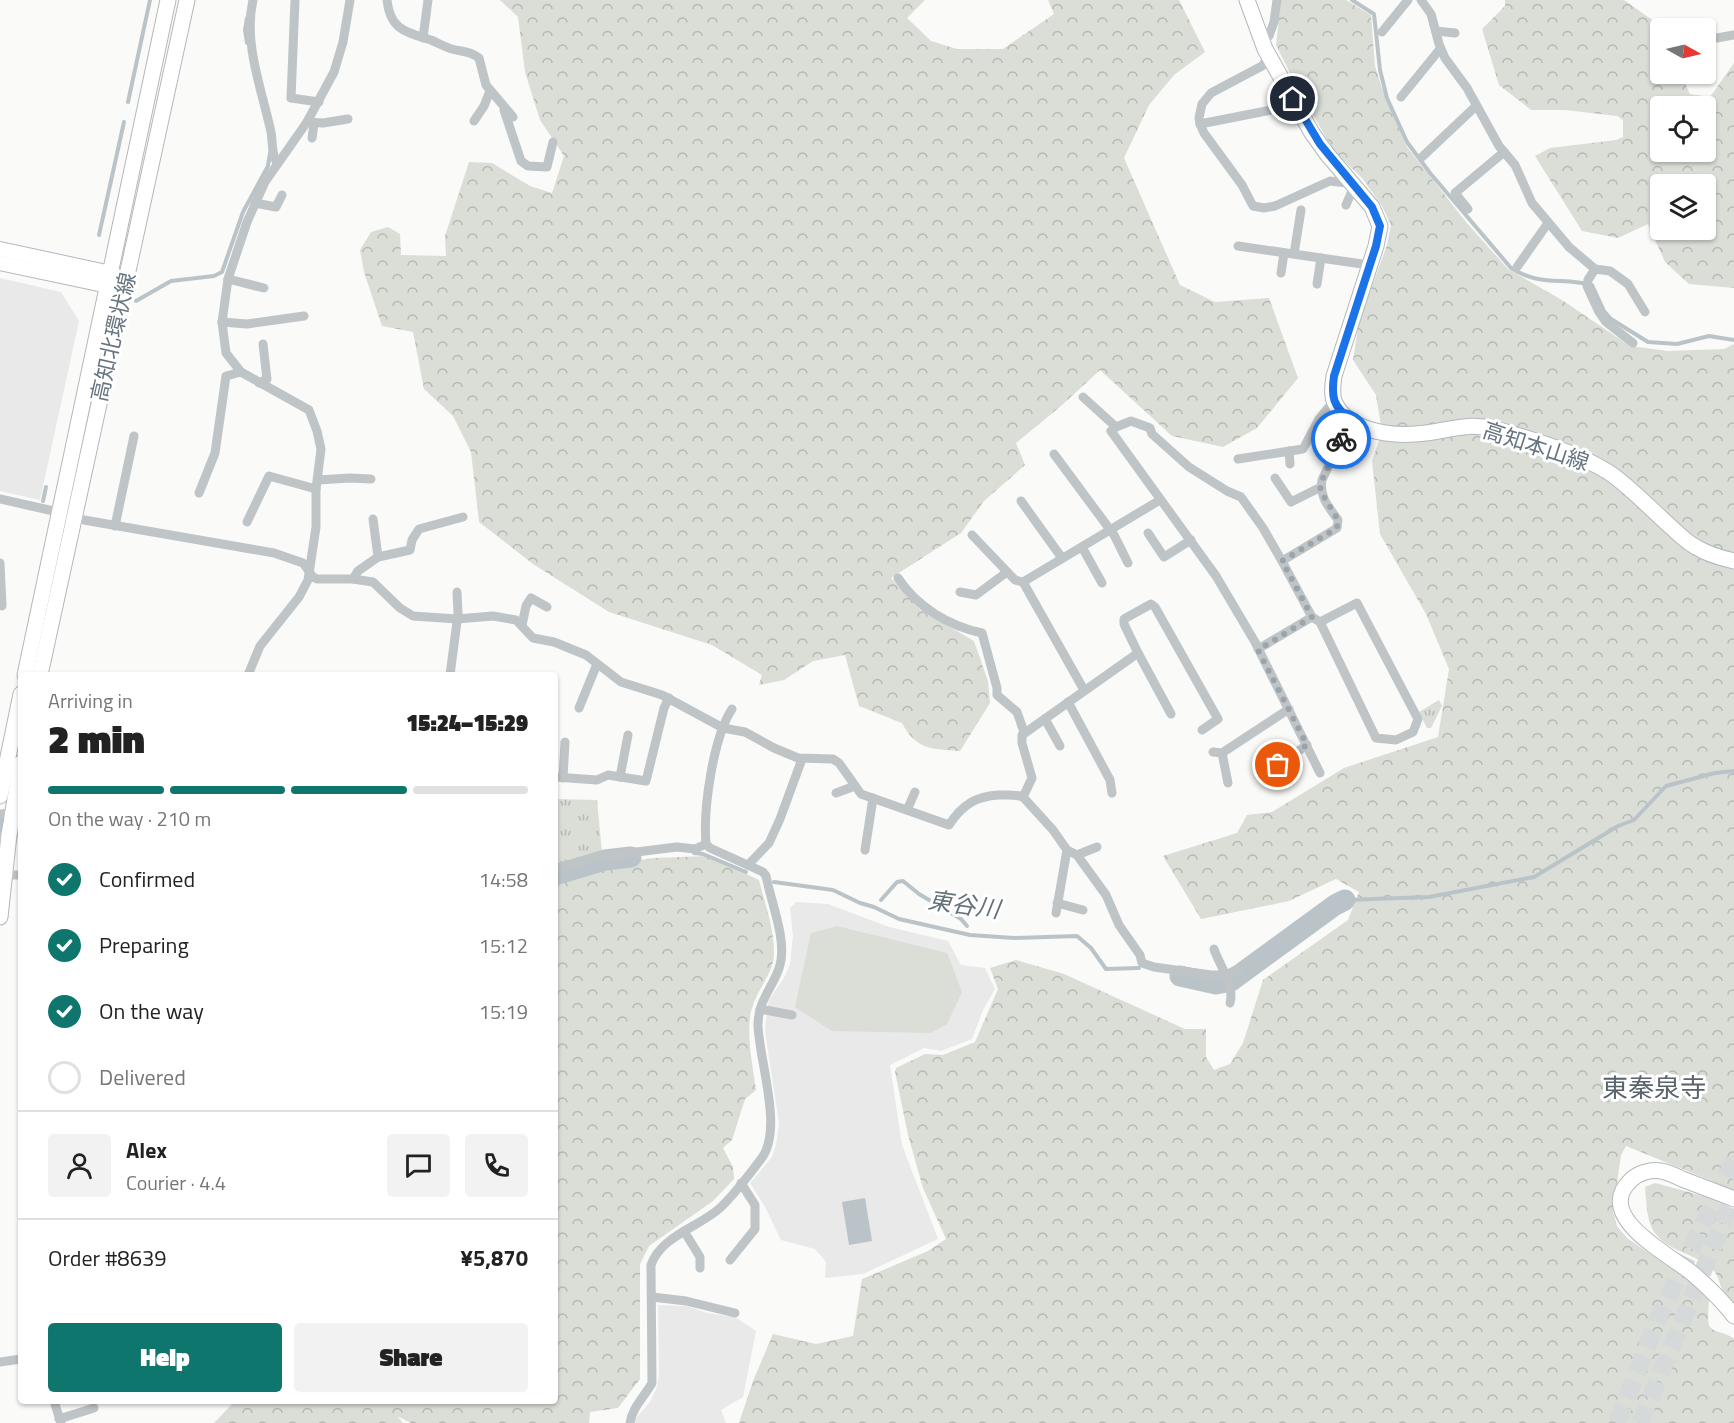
<!DOCTYPE html>
<meta charset="utf-8">
<style>
:root{--surface:#fff;--page:#f2f2f2;--text:#222;--muted:#767676;--line:#e0e0e0;--accent:#0f766e}
body{margin:0;font-family:"Titillium Web","Noto Sans JP",sans-serif;background:var(--page);color:var(--text);height:100vh;display:flex;flex-direction:column;font-size:22px;white-space:nowrap}
*{box-sizing:border-box;margin:0}
p{font-size:20px;color:var(--muted)}
.icon{flex:none;width:33px;height:33px;fill:none;stroke:currentColor;stroke-width:2;stroke-linecap:round;stroke-linejoin:round}
.map{position:relative;flex:1;overflow:hidden}
.panel{position:absolute;left:18px;top:672px;width:540px;height:732px;display:flex;flex-direction:column;background:var(--surface);border-radius:6px;box-shadow:0 2px 4px #0004}
.panel>*{flex:none}
.needle{width:39px;rotate:98deg}
.controls{position:absolute;left:1650px;top:18px;display:grid;gap:12px}
.controls a{display:grid;place-items:center;width:66px;height:66px;border-radius:6px;background:var(--surface);box-shadow:0 2px 4px #0004;font-size:30px}
.pin{position:absolute;display:grid;place-items:center;width:51px;height:51px;color:#fff;margin:-26px;border:3px solid #fff;border-radius:50%;box-shadow:0 2px 6px #0007}
.courier{position:absolute;display:grid;place-items:center;width:60px;height:60px;margin:-30px;border:4px solid #1a73e8;border-radius:50%;background:#fff;color:#222;box-shadow:0 2px 8px #0007}
.headline em{font-style:normal;font-weight:800}
.headline div{display:flex;flex-direction:column-reverse}
.headline{display:flex;align-items:center;justify-content:space-between;height:102px;padding:0 30px}
h1{font-size:39px;font-weight:800;line-height:45px}
.bar{display:grid;grid-template-columns:repeat(4,1fr);gap:9px 6px;align-content:center;height:72px;padding:0 30px}
.bar i{height:8px;border-radius:4px;background:var(--line)}
.bar .selected{background:var(--accent)}
.bar p{grid-column:span 4}
.line{display:flex;align-items:center;gap:15px;padding:0 30px;border-top:2px solid var(--line)}
.line div{flex:1}
.round{display:grid;place-items:center;flex:none;width:63px;height:63px;border-radius:6px;background:var(--page)}
ol{padding:0 30px;list-style:none}
li{display:flex;align-items:center;gap:18px;height:66px}
li p{margin-inline-start:auto}
li .icon{padding:6px;border-radius:50%;background:var(--accent);color:#fff;stroke-width:4}
li:last-child{color:var(--muted)}
li i{width:33px;height:33px;border:3px solid var(--line);border-radius:50%}
.primary-button{display:flex;gap:12px;margin-top:auto;padding:12px 30px}
.primary-button a{flex:1;height:69px;border-radius:6px;background:var(--accent);color:#fff;font-size:24px;font-weight:800;line-height:69px;text-align:center}
.primary-button a+a{background:var(--page);color:var(--text)}
.map>svg:first-child{display:block}
.built{fill:#e8e9e8}
.forest{fill:url(#forest-crowns);fill-rule:evenodd}
.park{fill:url(#park-tufts)}
.pitch{fill:#daded7}
.water{fill:#bac4c8}
.lines{fill:none;stroke-linecap:round;stroke-linejoin:round}
.stream{stroke:#bac4c8;stroke-width:4}
.river{stroke:#bac4c8;stroke-width:21}
.highway-tunnel{stroke:#d5d9da;stroke-width:18;stroke-dasharray:18 9;stroke-linecap:butt}
.secondary-casing{stroke:#b4b9be;stroke-width:16}
.primary-casing{stroke:#b3b8bc;stroke-width:17}
.street{stroke:#bfc4c7;stroke-width:9}
.secondary{stroke:#fff;stroke-width:14}
.primary{stroke:#fff;stroke-width:15}
.done{stroke:#9aa4aa;stroke-width:6;stroke-dasharray:0 10.8}
.route{stroke:#1a73e8;stroke-width:8}
.labels{text-anchor:middle;dominant-baseline:central;stroke-width:6;stroke-linejoin:round;paint-order:stroke}
.street-label{font-size:22px;fill:#667580;stroke:#fff}
.water-label{font-size:24px;font-style:italic;fill:#62737a;stroke:#fff}
.quarter-label{font-size:26px;fill:#59636c;stroke:#fff}
</style>
<div class="map">
<svg width="1734" height="1423" viewBox="0 0 1734 1423">
<defs>
<pattern id="forest-crowns" width="20" height="18" patternUnits="userSpaceOnUse" patternTransform="scale(1.5)"><rect width="20" height="18" fill="#daded7"/><path d="M2 6a3 3 0 1 1 6 0M12 15a3 3 0 1 1 6 0" fill="none" stroke="#b5b9b4"/></pattern>
<pattern id="park-tufts" width="24" height="20" patternUnits="userSpaceOnUse" patternTransform="scale(1.5)"><rect width="24" height="20" fill="#daded7"/><path d="M3 7l-1-3M5 7V3M7 7l1-3M15 17l-1-3M17 17v-4M19 17l1-3" fill="none" stroke="#b5b9b4"/></pattern>
</defs>
<rect width="100%" height="100%" fill="#fafaf8"/>
<g class="built">
<polygon points="0,278 61,292 79,321 40,500 0,491"/>
<polygon points="796,902 828,904 889,927 948,941 961,965 985,968 995,989 983,1010 972,1039 941,1051 924,1048 890,1065 902,1145 938,1239 863,1274 825,1278 826,1262 815,1249 781,1240 764,1205 750,1183 772,1157 776,1145 779,1123 765,1031 766,1018 769,1000 785,976 790,964 793,936 790,908"/>
<polygon points="658,1305 687,1306 707,1313 735,1317 756,1331 743,1397 721,1410 726,1423 635,1423 636,1418 650,1402 657,1387 659,1375"/>
</g>
<g class="forest">
<path d="M 500,0 L 925,0 L 907,18 L 931,41 L 957,49 L 1003,49 L 1054,14 L 1048,0 L 1179,0 L 1205,52 L 1174,75 L 1149,105 L 1124,158 L 1180,285 L 1215,302 L 1269,298 L 1298,378 L 1257,428 L 1223,447 L 1172,436 L 1100,370 L 1061,406 L 1016,443 L 1025,465 L 984,501 L 961,533 L 891,578 L 921,610 L 974,641 L 988,681 L 990,703 L 960,751 C 932,749 916,750 902,723 L 859,706 L 845,655 L 813,661 L 784,680 L 759,685 L 762,675 L 712,645 L 609,612 L 533,564 L 479,522 L 471,452 L 453,416 L 424,389 L 413,332 L 382,326 L 364,272 L 360,250 L 371,232 L 388,227 L 400,234 L 401,255 L 446,256 L 445,236 L 469,162 L 492,163 L 530,186 L 552,193 L 564,156 L 540,120 L 525,72 L 518,17 Z"/>
<path d="M 1281,0 L 1346,0 L 1371,15 L 1375,66 L 1383,91 L 1407,147 L 1466,222 L 1508,269 L 1562,300 L 1630,346 L 1668,351 L 1724,349 L 1734,344 L 1734,1190 L 1626,1146 L 1621,1155 L 1613,1211 L 1617,1226 L 1627,1238 L 1691,1282 L 1709,1300 C 1709,1307 1707,1319 1709,1325 C 1712,1333 1727,1332 1734,1339 L 1734,1423 L 739,1423 L 753,1381 L 773,1334 L 816,1344 L 853,1336 L 862,1279 L 928,1251 L 946,1239 L 923,1188 L 908,1135 L 895,1072 L 896,1068 L 925,1054 L 943,1055 L 975,1042 L 998,989 L 990,968 L 1016,960 L 1064,974 L 1185,1029 L 1206,1029 L 1206,1057 L 1214,1070 L 1230,1064 L 1243,1043 L 1263,980 L 1348,920 L 1359,892 L 1336,879 L 1289,901 L 1201,919 L 1163,856 L 1237,833 L 1247,815 L 1272,812 L 1344,768 L 1438,737 L 1449,669 L 1426,614 L 1380,534 L 1372,461 L 1382,432 L 1376,395 L 1353,360 L 1359,322 L 1387,245 L 1391,225 L 1382,206 L 1362,178 L 1334,151 L 1298,89 L 1276,45 Z"/>
<path d="M 1505,0 L 1624,0 L 1658,24 L 1660,29 L 1660,74 L 1681,74 L 1690,94 L 1710,97 L 1734,63 L 1734,288 L 1689,284 L 1665,262 L 1648,224 L 1618,238 L 1582,231 L 1535,156 L 1550,148 L 1616,140 L 1623,137 L 1623,120 L 1617,116 L 1565,110 L 1531,110 L 1499,85 L 1482,29 L 1505,6 ZM 1706,106 L 1706,152 L 1660,152 L 1660,106 ZM 1660,184 L 1706,184 L 1706,230 L 1660,230 Z"/>
<path d="M 708,856 L 759,880 C 765,904 774,928 774,952 C 775,972 757,989 752,1008 C 745,1030 753,1067 756,1090 L 745,1099 L 732,1140 L 723,1148 L 733,1167 L 734,1179 L 713,1201 L 649,1246 L 640,1264 L 640,1379 L 618,1408 L 590,1412 L 589,1423 L 411,1423 L 397,1416 L 403,1423 L 214,1423 L 235,1401 L 555,1401 L 555,879 L 588,867 L 654,858 Z"/>
<path d="M 1655,1183 L 1707,1197 L 1734,1211 L 1734,1304 C 1730,1299 1725,1295 1722,1289 C 1719,1282 1718,1274 1712,1269 C 1705,1262 1693,1257 1684,1253 C 1647,1237 1648,1223 1645,1187 Z"/>
</g>
<g class="park">
<polygon points="1439,700 1442,706 1431,728 1427,728 1419,712"/>
<polygon points="555,799 597,800 602,853 555,867"/>
</g>
<polygon class="pitch" points="837,926 947,953 962,992 947,1024 930,1033 832,1031 795,1007 811,933"/>
<polygon class="water" points="865,1198 872,1241 849,1245 842,1202"/>
<g class="lines">
<g class="stream">
<path d="M 1352,0 L 1374,14 L 1380,70 L 1387,98 L 1407,142 L 1430,173 L 1511,268 C 1541,287 1561,277 1592,285 L 1604,311 L 1611,319 L 1648,342 L 1677,344 L 1709,336 L 1734,340"/>
<polyline points="247,18 245,30 247,43"/>
<polyline points="128,102 150,0"/>
<polyline points="99,235 124,122"/>
<polyline points="136,301 171,281 214,276 222,272 243,212 268,166 270,153"/>
<polyline points="43,501 46,487"/>
<polyline points="694,853 703,854 746,872"/>
<polyline points="774,882 833,890 860,903 874,907 899,919 970,935 1014,938 1077,936 1091,948 1106,969 1139,968"/>
<polyline points="881,900 897,882 903,881 919,894 961,919 967,926"/>
<polyline points="1345,900 1429,897 1534,877 1618,826 1634,820 1666,786 1715,773 1734,771"/>
</g>
<g class="river">
<polyline points="0,824 21,822"/>
<polyline points="555,875 605,860 631,857"/>
<polyline points="1180,976 1216,984 1231,981 1335,905 1345,900"/>
</g>
<g class="highway-tunnel">
<polyline points="1617,1423 1660,1314 1734,1160"/>
<polyline points="1640,1423 1734,1196"/>
</g>
<defs>
<g id="secondary">
<polyline points="0,249 111,273 126,284"/>
<polyline points="0,263 108,286 118,285"/>
</g>
<g id="primary">
<path d="M 1247,0 L 1265,49 L 1312,133 L 1327,154 L 1372,207 L 1380,226 L 1376,246 L 1334,376 C 1333,384 1331,395 1335,403 C 1348,430 1387,436 1415,434 C 1445,433 1463,421 1495,429 C 1528,438 1587,456 1614,476 C 1634,491 1652,510 1671,527 C 1679,534 1686,542 1696,547 C 1707,554 1721,558 1734,561"/>
<polyline points="25,675 168,0"/>
<polyline points="40,675 187,0"/>
<polyline points="0,796 21,694"/>
<polyline points="0,917 9,835 21,763"/>
<path d="M 1734,1199 C 1717,1192 1700,1186 1682,1179 C 1676,1176 1668,1172 1661,1171 C 1651,1169 1638,1173 1631,1180 C 1592,1216 1670,1255 1692,1273 C 1707,1286 1722,1300 1734,1316"/>
</g>
</defs>
<use href="#secondary" class="secondary-casing"/>
<use href="#primary" class="primary-casing"/>
<g class="street">
<path d="M 253,0 C 243,43 262,90 271,132 C 273,142 271,154 277,163"/>
<polyline points="295,0 291,98 319,102"/>
<path d="M 387,0 C 390,30 406,32 431,40 C 438,43 445,47 452,49 C 462,52 471,51 479,58 L 486,85 L 513,117"/>
<polyline points="1421,0 1431,14 1439,44 1445,58 1467,88 1499,146 1515,165 1532,203 1569,247 1595,269 1610,271 1628,284 1645,312"/>
<polyline points="1436,31 1455,33"/>
<polyline points="1382,32 1408,0"/>
<polyline points="423,38 428,0"/>
<polyline points="1717,38 1734,35"/>
<polyline points="1262,39 1269,36 1274,22 1277,0"/>
<polyline points="1270,56 1262,66 1211,93 1202,104 1199,118 1200,124 1204,133 1242,185 1253,206 1264,208 1275,206 1330,181 1355,184 1346,205"/>
<polyline points="1401,97 1440,49"/>
<polyline points="504,110 521,161 528,166 547,167 553,142"/>
<polyline points="474,121 484,106 490,91"/>
<polyline points="307,122 323,123 348,119"/>
<polyline points="1200,124 1297,105"/>
<polyline points="312,138 314,124"/>
<polyline points="1422,157 1476,106"/>
<polyline points="255,203 276,207 282,195"/>
<polyline points="1468,209 1455,193 1504,152"/>
<polyline points="1238,246 1369,265"/>
<polyline points="1294,254 1301,210"/>
<polyline points="1517,267 1548,223"/>
<polyline points="1595,269 1588,280 1587,286 1599,312 1606,322 1633,343"/>
<polyline points="1281,273 1284,253"/>
<polyline points="228,279 264,288"/>
<polyline points="1317,284 1321,258"/>
<polyline points="222,322 247,324 304,316"/>
<polyline points="259,383 267,379 263,344"/>
<polyline points="1083,397 1116,427"/>
<polyline points="1289,451 1290,464"/>
<polyline points="1054,454 1114,535 1128,563"/>
<polyline points="1238,459 1303,449 1319,419 1334,401"/>
<polyline points="1275,478 1291,502 1321,487"/>
<polyline points="318,480 350,478 371,479"/>
<polyline points="199,493 215,453 226,376 241,372"/>
<path d="M 0,499 L 58,512 L 84,520 L 274,553 L 303,563 L 313,577 L 317,579 L 353,579 L 373,582 L 400,608 L 413,616 L 457,619 L 493,616 L 516,620 L 533,638 L 554,642 L 586,655 L 621,682 L 662,695 L 723,728 L 745,732 L 774,748 L 798,758 L 833,759 L 839,763 L 861,794 L 949,825 C 962,805 976,796 999,795 C 1008,795 1015,794 1023,797 L 1032,778 L 1022,743 L 1022,735 L 1138,653 L 1124,624 L 1124,619 L 1151,604 L 1155,607 L 1218,719 L 1202,730"/>
<polyline points="1021,501 1062,558"/>
<polyline points="247,522 269,476 316,489"/>
<polyline points="115,526 134,436"/>
<polyline points="1148,533 1164,557 1191,540"/>
<polyline points="972,535 1015,580 1023,582"/>
<polyline points="1082,547 1102,583"/>
<polyline points="378,557 410,550 412,540 419,529 463,517"/>
<polyline points="0,563 2,606 0,605"/>
<path d="M 898,578 C 917,607 949,626 982,633 L 997,688 L 997,695 L 1017,712 L 1024,732"/>
<polyline points="353,579 358,571 378,557 373,519"/>
<polyline points="960,592 976,595 1007,572"/>
<polyline points="1312,617 1320,622 1376,738 1396,740 1413,732 1418,719 1357,603 1320,622"/>
<polyline points="522,625 526,606 531,598 547,607"/>
<polyline points="1258,649 1312,617 1282,561"/>
<polyline points="1138,653 1171,714"/>
<polyline points="248,675 260,646 299,597 308,580 316,527 316,489 321,449 317,431 309,410 241,372 226,353 222,322 228,279 247,222 265,182 307,122 334,72 343,42 350,0"/>
<polyline points="450,675 458,614 457,592"/>
<polyline points="1084,690 1023,582 1160,500"/>
<polyline points="1068,702 1110,780 1112,793"/>
<polyline points="579,708 597,664"/>
<polyline points="1045,719 1060,746"/>
<polyline points="1213,752 1222,753 1289,709"/>
<polyline points="1222,753 1228,783"/>
<polyline points="1278,765 1307,745"/>
<path d="M 1320,773 L 1255,642 L 1216,576 L 1111,431 L 1116,427 L 1131,421 L 1150,428 L 1152,434 L 1189,467 L 1227,491 L 1241,497 L 1263,528 L 1282,561 L 1337,528 L 1338,520 C 1329,507 1319,497 1322,480 L 1350,420"/>
<polyline points="555,777 597,780 608,775 646,781 664,708 669,698"/>
<polyline points="620,777 628,735"/>
<polyline points="563,778 565,742"/>
<polyline points="836,793 855,786"/>
<polyline points="1023,797 1053,830 1067,850 1056,913"/>
<polyline points="907,810 915,792"/>
<polyline points="0,814 21,812"/>
<polyline points="0,836 21,833"/>
<polyline points="865,850 873,798"/>
<polyline points="1067,850 1077,855 1106,895 1119,925 1140,955 1142,963 1154,967 1211,975 1226,975 1238,969"/>
<polyline points="1077,855 1097,847"/>
<polyline points="748,865 769,843 780,819 802,759"/>
<polyline points="555,869 596,857 677,847 695,849 706,844"/>
<polyline points="14,875 21,875"/>
<polyline points="1057,903 1083,910"/>
<path d="M 1214,949 C 1220,967 1235,985 1230,1003"/>
<polyline points="760,1009 792,1015"/>
<polyline points="684,1231 700,1257 700,1268"/>
<polyline points="730,1260 755,1229 755,1205 741,1183"/>
<polyline points="652,1297 686,1301 735,1313"/>
<polyline points="0,1362 21,1359"/>
<polyline points="54,1401 61,1423"/>
<polyline points="59,1419 94,1408"/>
<path d="M 630,1423 C 632,1408 644,1397 652,1383 L 651,1265 C 661,1236 699,1227 720,1208 C 735,1194 749,1175 761,1159 C 784,1130 759,1061 758,1025 C 758,999 774,987 780,965 C 787,940 771,902 766,876 L 763,872 L 710,848 L 706,844 C 703,809 713,738 732,709"/>
</g>
<use href="#secondary" class="secondary"/>
<use href="#primary" class="primary"/>
</g>
<g class="lines">
<polyline class="done" points="1278,765 1307,745 1258,650 1312,617 1282,561 1337,528 1338,520 1320,490 1322,480 1341,439"/>
<path class="route" d="M 1293,99 L 1320,144 L 1372,207 L 1380,226 L 1376,246 L 1334,376 C 1331,398 1333,405 1350,420 L 1341,439"/>
</g>
<g class="labels">
<g class="street-label">
<text transform="translate(113 337) rotate(-77)">高知北環状線</text>
<text transform="translate(1536 446) rotate(18)">高知本山線</text>
</g>
<g class="water-label">
<text transform="translate(964 904) rotate(8)">東谷川</text>
</g>
<g class="quarter-label">
<text x="1654" y="1087">東秦泉寺</text>
</g>
</g>
</svg>
<div class="controls">
<a><svg class="needle" viewBox="-14 -14 28 28"><path d="M0-13l5 13h-10z" fill="#e53935"/><path d="M0 13l5-13h-10z" fill="#767676"/></svg></a>
<a><svg class="icon" aria-label="locate" viewBox="0 0 24 24"><circle cx="12" cy="12" r="6"/><path d="M12 2v4M12 18v4M2 12h4M18 12h4"/></svg></a>
<a><svg class="icon" aria-label="layers" viewBox="0 0 24 24"><path d="M12 4l9 5-9 5-9-5zM3 14l9 5 9-5"/></svg></a>
</div>
<div class="pin" style="left:1278px;top:765px;background:#ea580c"><svg class="icon" aria-label="bag" viewBox="0 0 24 24"><path d="M5 8h14l-1 12H6zM9 8a3 3 0 0 1 6 0"/></svg></div>
<div class="pin" style="left:1293px;top:99px;background:#1f2937"><svg class="icon" aria-label="home" viewBox="0 0 24 24"><path d="M3 11l9-7 9 7M6 9v11h12V9"/></svg></div>
<div class="courier" style="left:1341px;top:439px"><svg class="icon" aria-label="bike" viewBox="0 0 24 24"><circle cx="6" cy="16" r="4"/><circle cx="18" cy="16" r="4"/><path d="M6 16l4-8h5l3 8M10 8l3 8H6M13 5h3"/></svg></div>
<section class="panel">
<div class="headline"><div><h1>2 min</h1><p>Arriving in</p></div><em>15:24–15:29</em></div>
<div class="bar"><i class="selected"></i><i class="selected"></i><i class="selected"></i><i></i><p>On the way · 210 m</p></div>
<ol>
<li><svg class="icon" aria-label="check" viewBox="0 0 24 24"><path d="M5 12l5 5 9-10"/></svg>Confirmed<p>14:58</p></li>
<li><svg class="icon" aria-label="check" viewBox="0 0 24 24"><path d="M5 12l5 5 9-10"/></svg>Preparing<p>15:12</p></li>
<li><svg class="icon" aria-label="check" viewBox="0 0 24 24"><path d="M5 12l5 5 9-10"/></svg>On the way<p>15:19</p></li>
<li><i></i>Delivered</li>
</ol>
<div class="line" style="height:108px"><a class="round"><svg class="icon" aria-label="person" viewBox="0 0 24 24"><circle cx="12" cy="8" r="4"/><path d="M4 21q1-7 8-7t8 7"/></svg></a><div><b>Alex</b><p>Courier · 4.4</p></div><a class="round"><svg class="icon" aria-label="chat" viewBox="0 0 24 24"><path d="M4 5h16v11H9l-5 4z"/></svg></a><a class="round"><svg class="icon" aria-label="phone" viewBox="0 0 24 24"><path d="M5 4h4l2 5-3 2q2 4 5 5l2-3 5 2v4C11 20 4 13 5 4z"/></svg></a></div>
<div class="line" style="height:78px"><div>Order #8639</div><b>¥5,870</b></div>
<div class="primary-button"><a>Help</a><a>Share</a></div>
</section>
</div>
